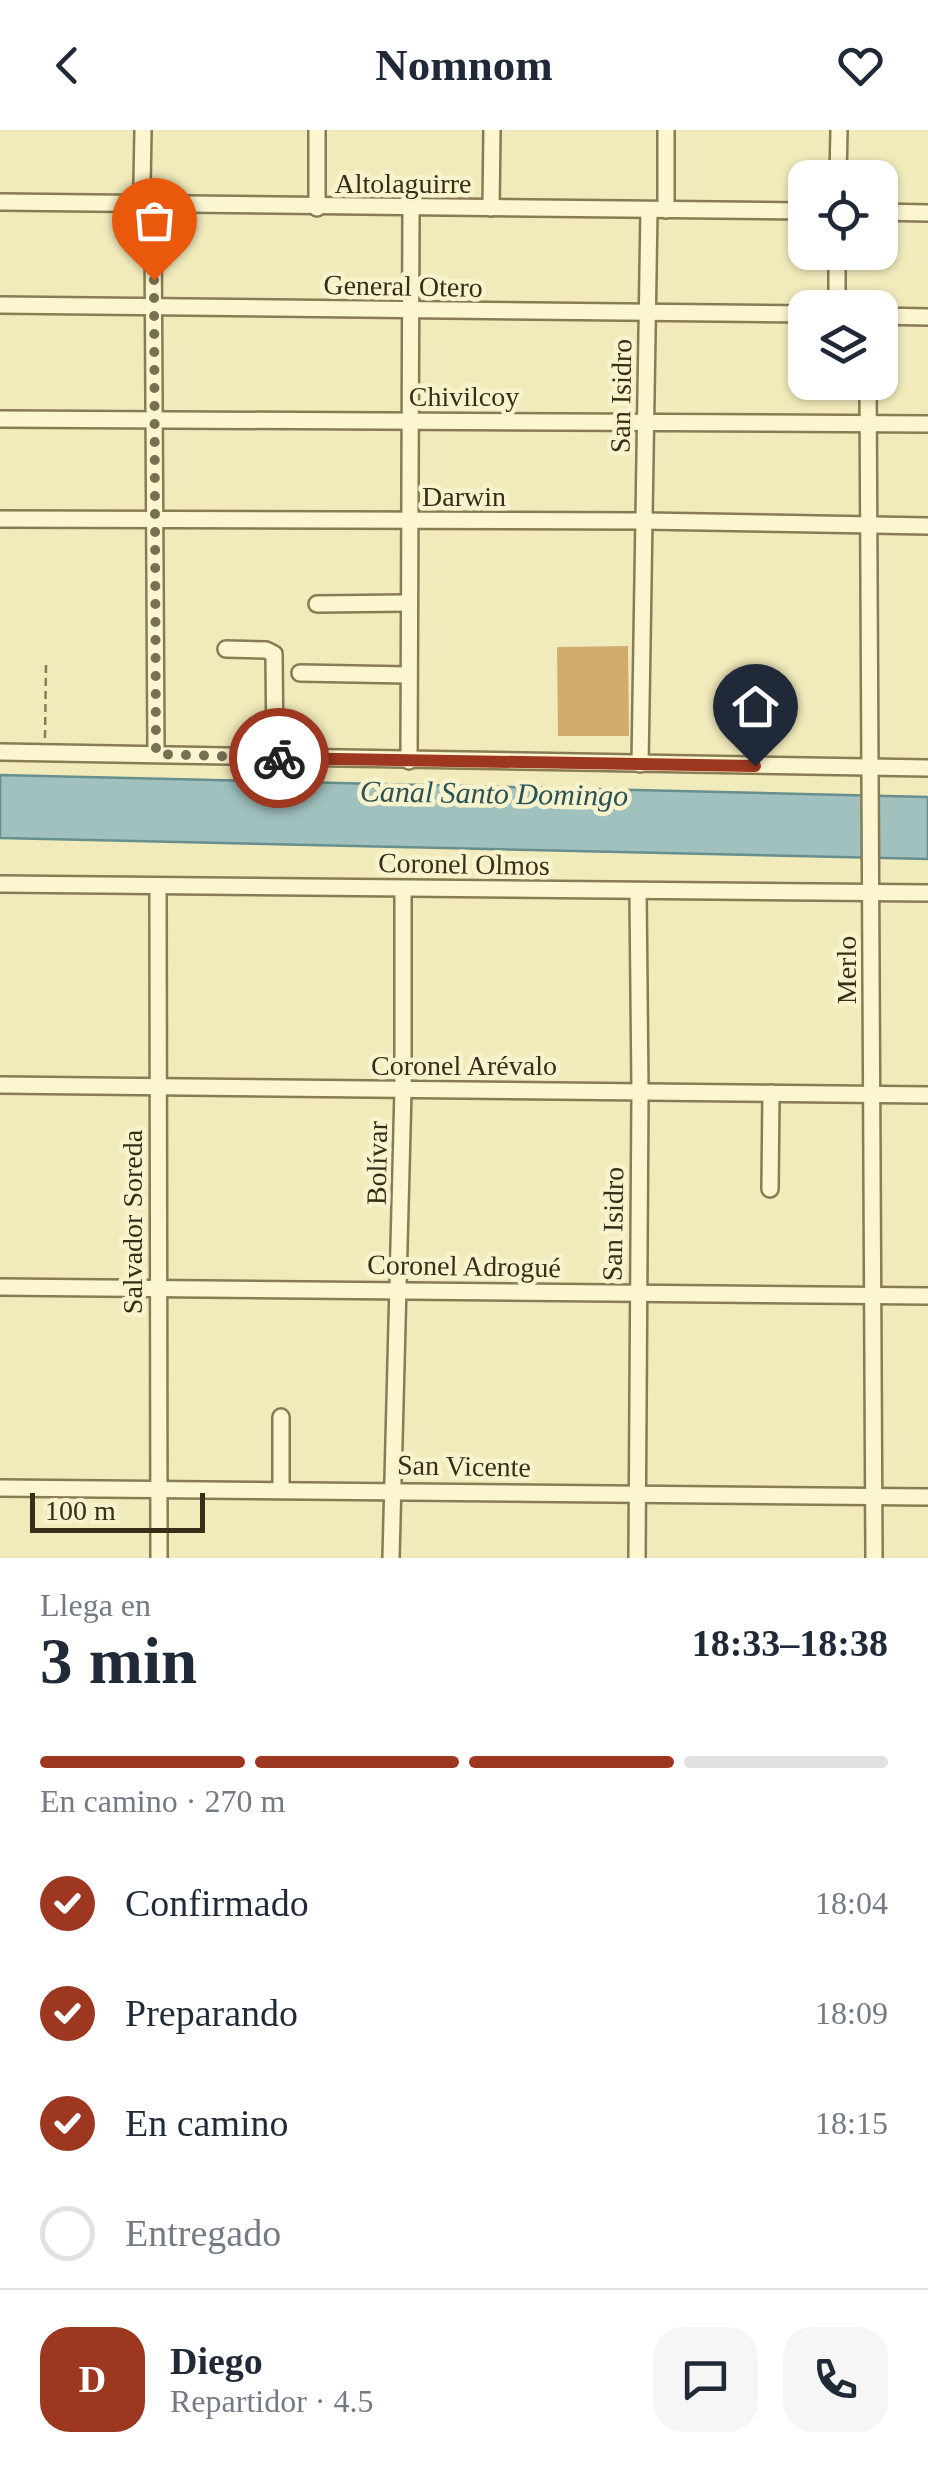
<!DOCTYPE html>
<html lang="es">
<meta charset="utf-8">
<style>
:root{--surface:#fff;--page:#f6f6f7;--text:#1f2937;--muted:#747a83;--line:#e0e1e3;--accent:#9d3720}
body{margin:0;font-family:Georgia,serif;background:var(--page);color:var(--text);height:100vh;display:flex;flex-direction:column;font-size:38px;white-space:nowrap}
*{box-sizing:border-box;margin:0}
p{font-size:32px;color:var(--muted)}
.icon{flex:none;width:55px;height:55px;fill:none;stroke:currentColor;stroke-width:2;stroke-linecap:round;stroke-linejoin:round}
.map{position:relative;height:1428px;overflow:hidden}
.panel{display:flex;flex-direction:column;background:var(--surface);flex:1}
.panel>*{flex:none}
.controls{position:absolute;left:788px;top:30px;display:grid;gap:20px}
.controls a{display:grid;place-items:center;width:110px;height:110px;border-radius:20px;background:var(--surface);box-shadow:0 2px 8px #0004;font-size:50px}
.scale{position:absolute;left:30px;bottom:25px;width:175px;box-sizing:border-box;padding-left:10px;border:5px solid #372e1a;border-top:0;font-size:28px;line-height:35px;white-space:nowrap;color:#372e1a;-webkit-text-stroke:8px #f8f3cc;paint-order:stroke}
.pin{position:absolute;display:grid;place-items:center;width:85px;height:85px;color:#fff;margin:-102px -42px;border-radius:50% 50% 50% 0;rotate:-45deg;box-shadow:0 0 10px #0007}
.pin .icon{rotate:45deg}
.courier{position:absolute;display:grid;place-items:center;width:100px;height:100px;margin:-50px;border:8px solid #9d3720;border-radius:50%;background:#fff;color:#222;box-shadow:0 2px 12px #0007}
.overview em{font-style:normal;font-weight:800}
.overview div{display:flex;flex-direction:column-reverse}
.overview{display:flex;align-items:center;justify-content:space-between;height:170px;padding:0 40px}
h1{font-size:65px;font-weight:800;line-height:75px}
.bar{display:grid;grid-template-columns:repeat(4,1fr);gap:15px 10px;align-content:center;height:120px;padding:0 40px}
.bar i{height:12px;border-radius:8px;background:var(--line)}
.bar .current{background:var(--accent)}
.bar p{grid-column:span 4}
.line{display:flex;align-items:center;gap:25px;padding:0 40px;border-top:2px solid var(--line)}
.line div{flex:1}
.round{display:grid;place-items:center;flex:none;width:105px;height:105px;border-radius:30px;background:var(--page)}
ol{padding:0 40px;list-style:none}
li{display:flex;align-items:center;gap:30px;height:110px}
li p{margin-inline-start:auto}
li .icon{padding:10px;border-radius:50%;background:var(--accent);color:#fff;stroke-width:4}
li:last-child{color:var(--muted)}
li i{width:55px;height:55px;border:5px solid var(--line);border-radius:50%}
header{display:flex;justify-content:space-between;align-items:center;height:130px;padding:0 40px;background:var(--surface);font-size:45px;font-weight:800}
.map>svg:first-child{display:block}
.water{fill:#a0c1be;stroke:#678f8d;stroke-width:2.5}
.building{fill:#d2ab6f}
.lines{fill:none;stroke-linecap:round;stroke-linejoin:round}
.minor-casing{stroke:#897b54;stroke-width:20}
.path{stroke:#897b54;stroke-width:2.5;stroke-dasharray:8 5;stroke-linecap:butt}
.minor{stroke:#fbf6cf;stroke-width:15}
.done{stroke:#787053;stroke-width:10;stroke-dasharray:0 18}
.route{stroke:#9d3720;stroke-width:12}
.labels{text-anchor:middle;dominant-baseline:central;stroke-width:9;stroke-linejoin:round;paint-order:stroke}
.street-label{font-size:28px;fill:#372e1a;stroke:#f8f3cc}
.water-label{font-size:30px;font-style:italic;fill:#285258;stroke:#f8f3cc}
</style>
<header><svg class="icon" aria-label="back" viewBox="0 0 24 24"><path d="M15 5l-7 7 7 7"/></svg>Nomnom<svg class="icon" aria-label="heart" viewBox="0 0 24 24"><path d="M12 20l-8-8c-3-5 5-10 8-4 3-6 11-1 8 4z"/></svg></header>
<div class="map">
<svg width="928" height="1428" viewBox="0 0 928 1428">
<rect width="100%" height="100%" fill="#f1ebbc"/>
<polygon class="water" points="0,645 928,667 928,729 0,708"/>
<polygon class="building" points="628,516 629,606 558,606 557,517"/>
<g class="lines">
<defs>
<g id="minor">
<polyline points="143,0 142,55 153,93 156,624"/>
<polyline points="317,0 317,78"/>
<polyline points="666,0 666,80"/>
<polyline points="838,48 839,0"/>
<polyline points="0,72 805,81"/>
<polyline points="491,78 492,0"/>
<polyline points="880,82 928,83"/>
<polyline points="0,175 805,184"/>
<polyline points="837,178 837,122"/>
<polyline points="880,186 928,187"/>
<polyline points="868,252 874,1428"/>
<polyline points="0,289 928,294"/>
<polyline points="0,389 644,391 928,396"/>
<polyline points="317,474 407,473"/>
<polyline points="226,519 266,520 274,524 275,627"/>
<polyline points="300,543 408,545"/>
<polyline points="0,622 928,638"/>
<polyline points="409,631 411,79"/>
<polyline points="640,634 649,80"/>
<polyline points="0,754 928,763"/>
<polyline points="158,757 159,1428"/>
<polyline points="0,955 928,965"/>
<polyline points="770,1059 771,963"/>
<polyline points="0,1157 928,1166"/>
<polyline points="0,1358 928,1367"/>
<polyline points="281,1358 281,1287"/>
<polyline points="391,1428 403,960 403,759"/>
<polyline points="637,1428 640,961 638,761"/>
</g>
</defs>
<use href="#minor" class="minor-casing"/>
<polyline class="path" points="45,608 46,535"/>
<use href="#minor" class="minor"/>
</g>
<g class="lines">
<polyline class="done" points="154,150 156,624 279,628"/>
<polyline class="route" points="279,628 755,636"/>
</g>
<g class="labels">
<g class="street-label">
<text x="403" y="53">Altolaguirre</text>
<text transform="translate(403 156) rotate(1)">General Otero</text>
<text x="464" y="266">Chivilcoy</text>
<text transform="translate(621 266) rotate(-89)">San Isidro</text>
<text x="464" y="366">Darwin</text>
<text transform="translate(464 734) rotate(1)">Coronel Olmos</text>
<text transform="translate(846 840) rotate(-90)">Merlo</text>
<text x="464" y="935">Coronel Arévalo</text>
<text transform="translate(377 1033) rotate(-89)">Bolívar</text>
<text transform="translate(132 1092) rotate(-90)">Salvador Soreda</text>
<text transform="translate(613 1094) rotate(-89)">San Isidro</text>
<text transform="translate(464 1136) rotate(1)">Coronel Adrogué</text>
<text transform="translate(464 1336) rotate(1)">San Vicente</text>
</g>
<g class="water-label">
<text transform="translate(494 663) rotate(1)">Canal Santo Domingo</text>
</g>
</g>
</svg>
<div class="controls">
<a><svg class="icon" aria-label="locate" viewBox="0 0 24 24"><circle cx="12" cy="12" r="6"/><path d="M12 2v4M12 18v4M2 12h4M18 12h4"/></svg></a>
<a><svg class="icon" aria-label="layers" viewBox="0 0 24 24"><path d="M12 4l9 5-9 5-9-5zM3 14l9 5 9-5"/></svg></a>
</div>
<div class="scale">100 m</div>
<div class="pin" style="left:154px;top:150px;background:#ea580c"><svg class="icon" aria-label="bag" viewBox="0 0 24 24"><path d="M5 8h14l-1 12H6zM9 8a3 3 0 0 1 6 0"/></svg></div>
<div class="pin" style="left:755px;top:636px;background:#1f2937"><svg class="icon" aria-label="home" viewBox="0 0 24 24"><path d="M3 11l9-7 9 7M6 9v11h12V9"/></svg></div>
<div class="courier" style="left:279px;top:628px"><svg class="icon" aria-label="bike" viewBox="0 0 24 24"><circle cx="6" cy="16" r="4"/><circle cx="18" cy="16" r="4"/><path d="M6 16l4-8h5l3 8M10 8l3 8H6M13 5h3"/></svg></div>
</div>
<section class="panel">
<div class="overview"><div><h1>3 min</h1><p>Llega en</p></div><em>18:33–18:38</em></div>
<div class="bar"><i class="current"></i><i class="current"></i><i class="current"></i><i></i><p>En camino · 270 m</p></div>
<ol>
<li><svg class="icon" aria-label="check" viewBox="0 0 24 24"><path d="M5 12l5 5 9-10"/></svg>Confirmado<p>18:04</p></li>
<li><svg class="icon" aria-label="check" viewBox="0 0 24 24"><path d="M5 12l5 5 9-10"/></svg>Preparando<p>18:09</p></li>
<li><svg class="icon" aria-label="check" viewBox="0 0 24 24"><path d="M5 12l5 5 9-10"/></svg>En camino<p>18:15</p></li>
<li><i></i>Entregado</li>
</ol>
<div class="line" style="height:180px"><b class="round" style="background:var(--accent);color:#fff">D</b><div><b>Diego</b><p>Repartidor · 4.5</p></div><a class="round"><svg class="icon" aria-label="chat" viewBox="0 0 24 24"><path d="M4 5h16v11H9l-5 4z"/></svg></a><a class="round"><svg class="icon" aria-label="phone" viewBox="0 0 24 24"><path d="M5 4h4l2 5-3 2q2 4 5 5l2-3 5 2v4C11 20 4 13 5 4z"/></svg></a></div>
</section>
